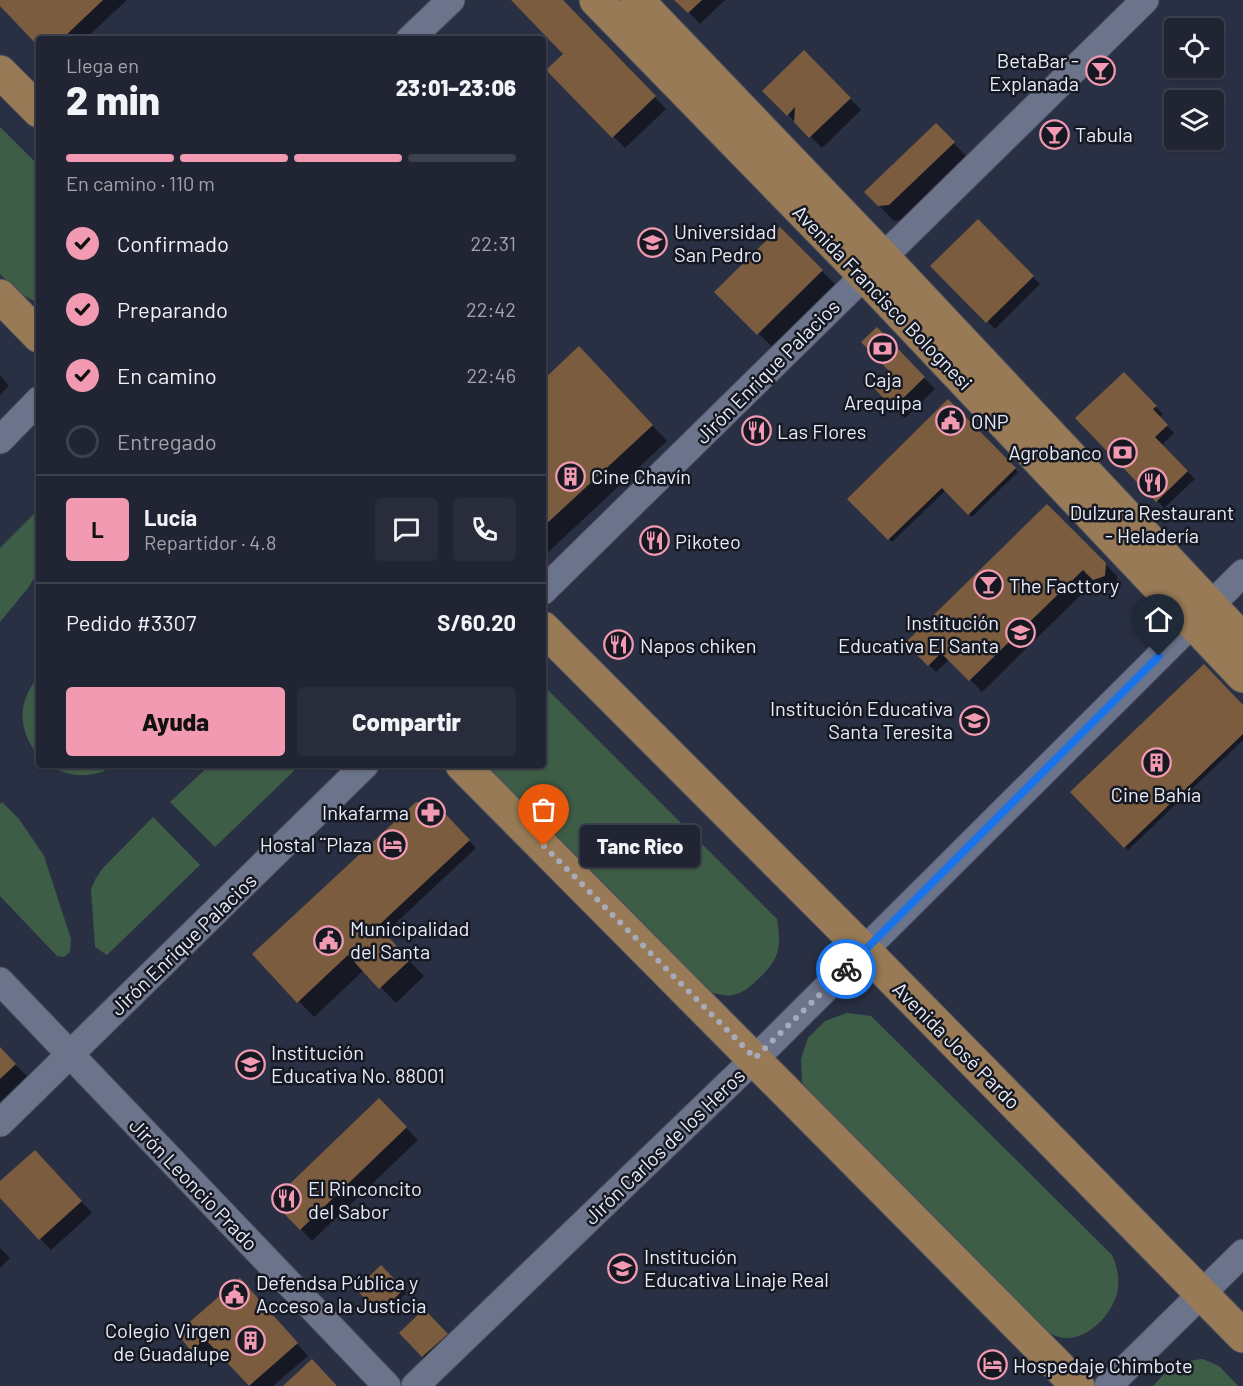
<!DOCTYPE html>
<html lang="es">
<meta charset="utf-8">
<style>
:root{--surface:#202433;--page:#282c3b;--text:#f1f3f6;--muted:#a2a4ac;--line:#3d414e;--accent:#f19ab2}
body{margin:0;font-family:Barlow,sans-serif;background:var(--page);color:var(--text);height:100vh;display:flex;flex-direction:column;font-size:22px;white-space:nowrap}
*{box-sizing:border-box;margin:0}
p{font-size:20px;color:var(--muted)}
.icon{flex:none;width:33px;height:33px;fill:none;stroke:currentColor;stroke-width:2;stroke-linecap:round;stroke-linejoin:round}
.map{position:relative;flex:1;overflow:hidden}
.drawer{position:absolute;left:36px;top:36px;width:510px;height:732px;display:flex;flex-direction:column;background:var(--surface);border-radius:6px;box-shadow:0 2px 4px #0004,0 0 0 2px var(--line)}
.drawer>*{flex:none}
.controls{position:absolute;left:1164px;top:18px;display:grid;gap:12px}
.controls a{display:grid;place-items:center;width:60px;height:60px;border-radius:6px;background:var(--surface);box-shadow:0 2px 4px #0004,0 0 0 2px var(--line);font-size:30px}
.pin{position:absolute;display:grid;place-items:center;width:51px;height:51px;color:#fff;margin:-62px -26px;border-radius:50% 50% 50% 0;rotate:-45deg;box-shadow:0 0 6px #0007}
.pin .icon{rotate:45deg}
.courier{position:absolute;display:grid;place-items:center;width:60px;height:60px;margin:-30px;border:4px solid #1a73e8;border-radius:50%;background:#fff;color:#222;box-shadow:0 2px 8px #0007}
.bubble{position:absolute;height:42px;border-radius:6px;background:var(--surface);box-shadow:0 2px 4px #0004,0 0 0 2px var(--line);font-size:20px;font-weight:800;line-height:42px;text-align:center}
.overview em{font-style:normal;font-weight:800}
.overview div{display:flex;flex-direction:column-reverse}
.overview{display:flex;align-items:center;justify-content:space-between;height:102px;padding:0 30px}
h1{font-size:39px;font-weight:800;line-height:45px}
.bar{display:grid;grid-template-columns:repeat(4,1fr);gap:9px 6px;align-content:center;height:72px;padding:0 30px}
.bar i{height:8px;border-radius:4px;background:var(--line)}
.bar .selected{background:var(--accent)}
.bar p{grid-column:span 4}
.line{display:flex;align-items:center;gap:15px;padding:0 30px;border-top:2px solid var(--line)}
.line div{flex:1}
.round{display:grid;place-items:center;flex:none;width:63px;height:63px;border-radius:6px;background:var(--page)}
ol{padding:0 30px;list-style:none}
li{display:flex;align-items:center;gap:18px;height:66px}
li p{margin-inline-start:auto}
li .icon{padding:6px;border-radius:50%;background:var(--accent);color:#111;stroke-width:4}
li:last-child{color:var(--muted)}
li i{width:33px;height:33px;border:3px solid var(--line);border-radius:50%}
.action{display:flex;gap:12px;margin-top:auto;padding:12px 30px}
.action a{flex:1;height:69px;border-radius:6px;background:var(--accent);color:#111;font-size:24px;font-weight:800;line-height:69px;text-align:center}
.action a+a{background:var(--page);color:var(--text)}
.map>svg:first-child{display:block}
.green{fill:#3e5d46}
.shadow{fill:#0007}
.building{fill:#7c5c3f}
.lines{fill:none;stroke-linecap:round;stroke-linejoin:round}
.street-casing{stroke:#464b5c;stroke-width:29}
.primary-casing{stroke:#464b5c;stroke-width:35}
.street{stroke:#6c748b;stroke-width:27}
.primary{stroke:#987b56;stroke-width:33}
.done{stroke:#a6aaba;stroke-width:6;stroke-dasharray:0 10.8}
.route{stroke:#1a73e8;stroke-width:8}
.labels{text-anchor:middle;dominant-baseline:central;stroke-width:5;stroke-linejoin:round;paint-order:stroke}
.poi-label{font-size:20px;fill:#e8ecf9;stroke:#161922;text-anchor:start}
.street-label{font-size:20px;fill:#e8ecf9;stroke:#161922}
</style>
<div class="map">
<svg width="1243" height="1386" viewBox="0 0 1243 1386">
<rect width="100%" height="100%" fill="#2a3044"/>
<g class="green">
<polygon points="0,127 39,166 39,304 18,292 0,274"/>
<polygon points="39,509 39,570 28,588 0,622 0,548"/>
<path d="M 39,676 L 39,757 C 18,730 16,703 39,676 Z"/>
<path d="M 543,685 L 777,919 C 782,949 779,960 756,981 C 750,987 741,994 732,995 C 726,997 716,993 709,992 L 480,765 L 543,765 Z"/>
<path d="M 49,765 L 115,765 C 95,779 68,778 49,765 Z"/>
<polygon points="210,765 300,765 215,847 170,802"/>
<polygon points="2,802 19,819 44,856 71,939 70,952 64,957 57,956 0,896 0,804"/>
<polygon points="153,817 200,865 107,955 95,947 91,889 96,878 103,868"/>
<path d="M 847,1013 L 871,1016 L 1112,1255 C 1117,1266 1119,1275 1118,1287 C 1116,1312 1086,1344 1059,1337 C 1050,1335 1041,1327 1034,1323 L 814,1106 L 802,1082 L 801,1059 L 808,1038 L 825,1021 Z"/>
<path d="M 1203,1359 L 1219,1366 L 1238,1386 L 1153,1386 C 1171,1366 1176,1362 1203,1359 Z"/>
</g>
<g class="shadow">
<polygon points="0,0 127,0 85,39 39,39 39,45 0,4"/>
<polygon points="513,0 561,0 666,109 625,148 548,70 566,54"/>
<polygon points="677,0 725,0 700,24"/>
<polygon points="804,52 861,110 822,148 764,91"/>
<polygon points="936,125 969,159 905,220 894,221 866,192"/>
<polygon points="978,221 1040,284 995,329 932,266"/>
<polygon points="780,229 844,293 780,355 717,292"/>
<polygon points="877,329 935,389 905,418 875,387 891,371"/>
<polygon points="594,363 667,441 543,557 543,382"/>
<polygon points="1124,374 1163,414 1159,418 1174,433 1162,445 1195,479 1164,508 1077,418"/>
<polygon points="0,375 9,386 0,395"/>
<polygon points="948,401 1018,472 972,517 946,490 892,542 849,499"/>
<polygon points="1047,506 1117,576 1116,587 1106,591 1096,580 982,692 950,659 936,672 907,643"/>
<polygon points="1243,707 1243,740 1128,850 1072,792"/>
<polygon points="435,805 476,848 384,934 424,976 396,1003 364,970 314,1017 254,955"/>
<polygon points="0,1049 27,1076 0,1102"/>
<polygon points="379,1100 418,1140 312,1241 274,1201"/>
<polygon points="46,1163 92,1213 51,1250 0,1196 0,1183"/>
<polygon points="0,1248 10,1258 0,1268"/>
<polygon points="381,1267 406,1293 383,1316 358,1289"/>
<polygon points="251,1292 308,1356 273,1386 249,1386 217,1350 204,1361 193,1350"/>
<polygon points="424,1311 450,1338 427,1360 401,1333"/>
</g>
<g class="building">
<polygon points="0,0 103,0 62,39 39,39 39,47 0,6"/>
<polygon points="511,0 563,0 656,96 612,138 546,70 563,54"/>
<polygon points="674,0 702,0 688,13"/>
<polygon points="804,50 851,98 809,138 794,122 795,107 787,116 762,91"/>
<polygon points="936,123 955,142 889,205 878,206 864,192"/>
<polygon points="978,219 1034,276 986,323 930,266"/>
<polygon points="780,227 823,270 757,335 714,292"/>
<polygon points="877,327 925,377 893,408 873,387 889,371 861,342"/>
<polygon points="579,346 653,425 543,527 543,380"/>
<polygon points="1124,372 1157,406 1153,409 1168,425 1155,437 1188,471 1156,502 1075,418"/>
<polygon points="948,399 1016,468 968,515 942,488 888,540 847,499"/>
<polygon points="1047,504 1106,563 1105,576 1093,580 1083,570 969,681 941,653 928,666 905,643"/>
<polygon points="1204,664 1243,705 1243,734 1124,848 1070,792"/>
<polygon points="416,802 436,804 470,840 378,926 410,960 379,989 348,955 297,1003 252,954"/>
<polygon points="0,1047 16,1064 0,1079"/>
<polygon points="379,1098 407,1127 300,1230 272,1201"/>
<polygon points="35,1150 82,1201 39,1240 0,1198 0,1181"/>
<polygon points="381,1265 404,1289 379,1314 356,1289"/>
<polygon points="240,1278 298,1343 249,1386 205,1339 191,1351 177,1333"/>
<polygon points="424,1309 448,1334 422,1357 399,1333"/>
<polygon points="312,1359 337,1386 283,1386"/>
</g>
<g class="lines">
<defs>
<g id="street">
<polyline points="410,39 451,0"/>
<polyline points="0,440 39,400"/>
<polyline points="543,591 1145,0"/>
<polyline points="0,981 387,1386"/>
<polyline points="0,1123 365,765"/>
<polyline points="415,1386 771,1043 1243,573"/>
<polyline points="1108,1386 1243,1253"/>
</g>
<g id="primary">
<polyline points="596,0 864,275 1243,676"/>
<polyline points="637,0 883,257 1243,640"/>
<polyline points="0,72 39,111"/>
<polyline points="0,296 39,336"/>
<polyline points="543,628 865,951 1243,1336"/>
<polyline points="462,765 1078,1386"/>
</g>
</defs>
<use href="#street" class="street-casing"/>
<use href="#primary" class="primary-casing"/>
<use href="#street" class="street"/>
<use href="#primary" class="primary"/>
</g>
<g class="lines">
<polyline class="done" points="544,846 755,1058 846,969"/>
<polyline class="route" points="846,969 1159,656"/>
</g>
<defs>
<symbol id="bar-ring" viewBox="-11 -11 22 22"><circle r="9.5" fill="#161922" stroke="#f19ab2" stroke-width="1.5"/><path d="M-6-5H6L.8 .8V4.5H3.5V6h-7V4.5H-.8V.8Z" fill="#f19ab2"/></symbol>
<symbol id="university-ring" viewBox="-11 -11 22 22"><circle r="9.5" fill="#161922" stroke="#f19ab2" stroke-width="1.5"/><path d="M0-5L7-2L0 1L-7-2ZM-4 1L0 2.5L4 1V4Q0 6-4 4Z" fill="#f19ab2"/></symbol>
<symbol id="bank-ring" viewBox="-11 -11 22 22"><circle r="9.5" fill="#161922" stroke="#f19ab2" stroke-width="1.5"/><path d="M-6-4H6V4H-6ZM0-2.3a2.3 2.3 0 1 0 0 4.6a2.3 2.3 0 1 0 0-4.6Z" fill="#f19ab2"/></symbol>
<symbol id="civic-ring" viewBox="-11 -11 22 22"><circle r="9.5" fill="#161922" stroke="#f19ab2" stroke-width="1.5"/><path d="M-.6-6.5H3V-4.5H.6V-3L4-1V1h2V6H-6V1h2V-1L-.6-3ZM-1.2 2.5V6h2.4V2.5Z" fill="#f19ab2"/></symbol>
<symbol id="restaurant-ring" viewBox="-11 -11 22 22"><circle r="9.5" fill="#161922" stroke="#f19ab2" stroke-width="1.5"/><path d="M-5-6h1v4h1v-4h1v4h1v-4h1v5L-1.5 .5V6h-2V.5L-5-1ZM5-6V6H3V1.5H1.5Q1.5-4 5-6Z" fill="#f19ab2"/></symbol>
<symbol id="building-ring" viewBox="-11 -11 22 22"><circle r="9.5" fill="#161922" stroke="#f19ab2" stroke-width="1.5"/><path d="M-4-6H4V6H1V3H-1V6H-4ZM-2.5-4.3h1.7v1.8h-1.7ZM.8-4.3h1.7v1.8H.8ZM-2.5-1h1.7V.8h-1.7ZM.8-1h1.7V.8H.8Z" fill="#f19ab2"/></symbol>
<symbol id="school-ring" viewBox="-11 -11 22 22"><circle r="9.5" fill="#161922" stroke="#f19ab2" stroke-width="1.5"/><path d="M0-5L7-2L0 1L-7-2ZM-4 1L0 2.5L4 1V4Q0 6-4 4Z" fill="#f19ab2"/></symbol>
<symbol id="pharmacy-ring" viewBox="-11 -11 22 22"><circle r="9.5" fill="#161922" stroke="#f19ab2" stroke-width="1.5"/><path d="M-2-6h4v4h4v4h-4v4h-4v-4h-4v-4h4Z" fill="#f19ab2"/></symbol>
<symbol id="hotel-ring" viewBox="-11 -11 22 22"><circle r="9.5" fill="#161922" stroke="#f19ab2" stroke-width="1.5"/><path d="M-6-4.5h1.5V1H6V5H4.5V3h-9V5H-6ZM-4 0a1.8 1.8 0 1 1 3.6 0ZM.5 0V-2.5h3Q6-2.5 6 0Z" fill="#f19ab2"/></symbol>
</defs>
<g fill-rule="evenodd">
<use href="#bar-ring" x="1084" y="54" width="33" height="33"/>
<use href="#bar-ring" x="1038" y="118" width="33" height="33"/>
<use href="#university-ring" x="636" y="226" width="33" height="33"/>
<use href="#bank-ring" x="866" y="332" width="33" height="33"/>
<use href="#civic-ring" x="934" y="404" width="33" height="33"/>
<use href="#restaurant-ring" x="740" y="414" width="33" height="33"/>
<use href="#bank-ring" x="1106" y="436" width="33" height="33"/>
<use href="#building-ring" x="554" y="460" width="33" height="33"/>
<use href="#restaurant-ring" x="1136" y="466" width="33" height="33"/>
<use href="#restaurant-ring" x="638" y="524" width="33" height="33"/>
<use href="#bar-ring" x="972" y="568" width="33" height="33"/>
<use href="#school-ring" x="1004" y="616" width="33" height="33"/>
<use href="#restaurant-ring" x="602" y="628" width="33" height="33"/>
<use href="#school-ring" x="958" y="704" width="33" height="33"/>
<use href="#building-ring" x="1140" y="746" width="33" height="33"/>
<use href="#pharmacy-ring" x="414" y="796" width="33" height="33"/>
<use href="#hotel-ring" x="376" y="828" width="33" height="33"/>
<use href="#civic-ring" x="312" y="924" width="33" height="33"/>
<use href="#school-ring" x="234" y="1048" width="33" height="33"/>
<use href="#restaurant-ring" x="270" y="1182" width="33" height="33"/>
<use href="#school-ring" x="606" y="1252" width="33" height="33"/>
<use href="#civic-ring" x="218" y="1278" width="33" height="33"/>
<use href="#building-ring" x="234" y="1324" width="33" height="33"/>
<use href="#hotel-ring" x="976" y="1348" width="33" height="33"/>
</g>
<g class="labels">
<g class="poi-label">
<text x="1079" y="60" text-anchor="end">BetaBar -<tspan x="1079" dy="23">Explanada</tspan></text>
<text x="1075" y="134">Tabula</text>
<text x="674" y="231">Universidad<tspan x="674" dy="23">San Pedro</tspan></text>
<text x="883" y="379" text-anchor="middle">Caja<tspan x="883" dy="23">Arequipa</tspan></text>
<text x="971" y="421">ONP</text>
<text x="777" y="431">Las Flores</text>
<text x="1102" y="452" text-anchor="end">Agrobanco</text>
<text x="591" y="476">Cine Chavín</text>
<text x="1152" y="512" text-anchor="middle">Dulzura Restaurant<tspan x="1152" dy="23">- Heladería</tspan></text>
<text x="675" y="541">Pikoteo</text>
<text x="1009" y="585">The Facttory</text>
<text x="999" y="622" text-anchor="end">Institución<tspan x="999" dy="23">Educativa El Santa</tspan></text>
<text x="640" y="645">Napos chiken</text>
<text x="953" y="708" text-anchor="end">Institución Educativa<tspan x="953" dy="23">Santa Teresita</tspan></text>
<text x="1156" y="794" text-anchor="middle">Cine Bahía</text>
<text x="409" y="812" text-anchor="end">Inkafarma</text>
<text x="372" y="844" text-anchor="end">Hostal ¨Plaza</text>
<text x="350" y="928">Municipalidad<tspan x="350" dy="23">del Santa</tspan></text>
<text x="271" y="1052">Institución<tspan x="271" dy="23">Educativa No. 88001</tspan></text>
<text x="308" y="1188">El Rinconcito<tspan x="308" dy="23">del Sabor</tspan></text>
<text x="644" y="1256">Institución<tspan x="644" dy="23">Educativa Linaje Real</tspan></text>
<text x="256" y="1282">Defendsa Pública y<tspan x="256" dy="23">Acceso a la Justicia</tspan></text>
<text x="230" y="1330" text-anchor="end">Colegio Virgen<tspan x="230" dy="23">de Guadalupe</tspan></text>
<text x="1013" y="1365">Hospedaje Chimbote</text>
</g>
<g class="street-label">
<text transform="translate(883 297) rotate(46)">Avenida Francisco Bolognesi</text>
<text transform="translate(767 371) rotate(-45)">Jirón Enrique Palacios</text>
<text transform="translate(183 944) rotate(-44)">Jirón Enrique Palacios</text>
<text transform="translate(957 1045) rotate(45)">Avenida José Pardo</text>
<text transform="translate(664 1146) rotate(-44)">Jirón Carlos de los Heros</text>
<text transform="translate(194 1184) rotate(46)">Jirón Leoncio Prado</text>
</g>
</g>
</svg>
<div class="controls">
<a><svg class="icon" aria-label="locate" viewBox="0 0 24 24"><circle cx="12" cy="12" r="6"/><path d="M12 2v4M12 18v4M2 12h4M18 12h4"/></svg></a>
<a><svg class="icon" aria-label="layers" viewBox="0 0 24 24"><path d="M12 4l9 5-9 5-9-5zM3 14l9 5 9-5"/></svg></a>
</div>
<div class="pin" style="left:544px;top:846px;background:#ea580c"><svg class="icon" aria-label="bag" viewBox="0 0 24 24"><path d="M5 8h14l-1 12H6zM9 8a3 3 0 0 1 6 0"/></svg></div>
<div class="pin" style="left:1159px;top:656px;background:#1f2937"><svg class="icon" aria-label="home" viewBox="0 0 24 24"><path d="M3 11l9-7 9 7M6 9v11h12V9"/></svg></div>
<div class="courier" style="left:846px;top:969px"><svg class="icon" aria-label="bike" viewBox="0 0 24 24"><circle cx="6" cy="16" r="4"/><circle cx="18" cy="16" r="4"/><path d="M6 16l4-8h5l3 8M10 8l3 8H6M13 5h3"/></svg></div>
<div class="bubble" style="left:580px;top:825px;width:120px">Tanc Rico</div>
<section class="drawer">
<div class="overview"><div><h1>2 min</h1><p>Llega en</p></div><em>23:01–23:06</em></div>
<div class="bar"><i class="selected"></i><i class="selected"></i><i class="selected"></i><i></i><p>En camino · 110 m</p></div>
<ol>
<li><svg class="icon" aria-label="check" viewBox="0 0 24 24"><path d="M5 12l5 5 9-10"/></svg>Confirmado<p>22:31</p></li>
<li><svg class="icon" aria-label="check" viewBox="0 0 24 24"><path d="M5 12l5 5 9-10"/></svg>Preparando<p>22:42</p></li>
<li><svg class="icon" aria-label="check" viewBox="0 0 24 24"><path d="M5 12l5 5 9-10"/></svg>En camino<p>22:46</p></li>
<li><i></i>Entregado</li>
</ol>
<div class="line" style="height:108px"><b class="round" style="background:var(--accent);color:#111">L</b><div><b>Lucía</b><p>Repartidor · 4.8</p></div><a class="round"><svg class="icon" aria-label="chat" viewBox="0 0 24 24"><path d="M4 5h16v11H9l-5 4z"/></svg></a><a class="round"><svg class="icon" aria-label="phone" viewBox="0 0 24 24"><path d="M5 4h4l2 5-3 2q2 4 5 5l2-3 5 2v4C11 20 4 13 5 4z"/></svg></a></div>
<div class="line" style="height:78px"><div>Pedido #3307</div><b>S/60.20</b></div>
<div class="action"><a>Ayuda</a><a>Compartir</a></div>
</section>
</div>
